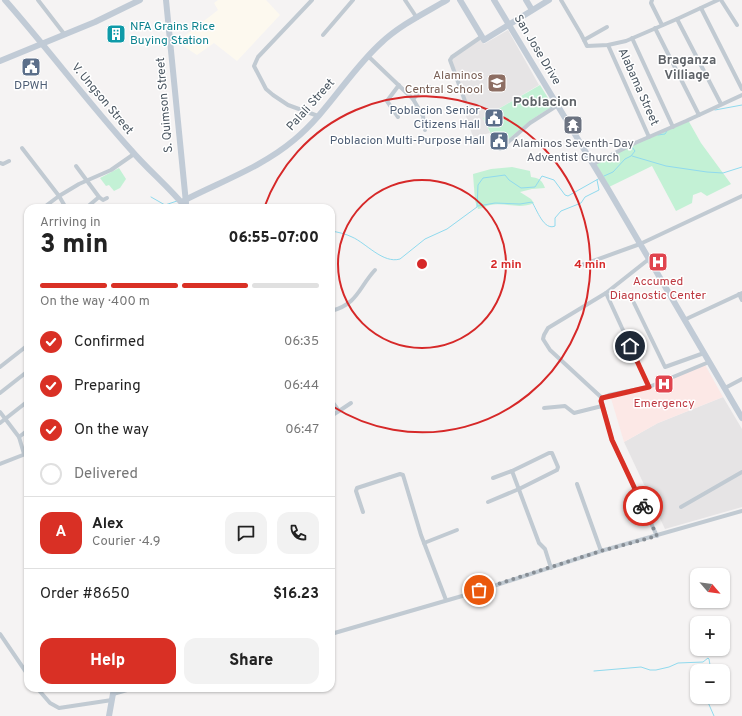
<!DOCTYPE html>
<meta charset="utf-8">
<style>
:root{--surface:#fff;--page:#f2f2f2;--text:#222;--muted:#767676;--line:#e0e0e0;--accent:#d93025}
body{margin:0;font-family:Overpass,sans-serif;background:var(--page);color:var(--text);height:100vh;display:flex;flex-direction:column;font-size:15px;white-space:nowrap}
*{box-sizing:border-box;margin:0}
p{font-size:13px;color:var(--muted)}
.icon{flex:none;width:22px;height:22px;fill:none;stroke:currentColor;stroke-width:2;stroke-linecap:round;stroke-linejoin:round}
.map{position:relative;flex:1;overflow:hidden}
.panel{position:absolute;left:24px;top:204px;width:311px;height:488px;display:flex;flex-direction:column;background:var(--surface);border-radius:12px;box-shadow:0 1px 3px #0004}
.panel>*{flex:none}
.needle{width:26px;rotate:118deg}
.fabs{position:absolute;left:690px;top:568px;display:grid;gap:8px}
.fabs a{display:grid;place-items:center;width:40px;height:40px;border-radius:8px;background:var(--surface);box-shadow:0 1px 3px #0004;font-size:20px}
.pin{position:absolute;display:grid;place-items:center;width:34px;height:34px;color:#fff;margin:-17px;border:2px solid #fff;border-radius:50%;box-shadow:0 1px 4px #0007}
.courier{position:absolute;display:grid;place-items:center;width:40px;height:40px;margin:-20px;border:3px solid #d93025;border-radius:50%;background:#fff;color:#222;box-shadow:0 1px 5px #0007}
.summary em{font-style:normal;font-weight:800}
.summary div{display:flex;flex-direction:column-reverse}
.summary{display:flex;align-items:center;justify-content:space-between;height:68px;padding:0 16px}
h1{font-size:26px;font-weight:800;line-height:30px}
.bar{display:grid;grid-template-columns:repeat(4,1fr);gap:6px 4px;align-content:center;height:48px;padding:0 16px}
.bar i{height:5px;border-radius:3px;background:var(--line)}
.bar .current{background:var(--accent)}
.bar p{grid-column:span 4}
.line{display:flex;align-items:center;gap:10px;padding:0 16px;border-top:1px solid var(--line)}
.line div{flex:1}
.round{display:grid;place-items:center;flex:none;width:42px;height:42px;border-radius:12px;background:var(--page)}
ol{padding:0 16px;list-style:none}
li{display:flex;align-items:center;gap:12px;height:44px}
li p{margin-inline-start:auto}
li .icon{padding:4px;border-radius:50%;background:var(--accent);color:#fff;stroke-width:4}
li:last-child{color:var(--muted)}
li i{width:22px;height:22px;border:2px solid var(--line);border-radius:50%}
.button{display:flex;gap:8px;margin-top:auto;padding:8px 16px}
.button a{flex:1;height:46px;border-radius:12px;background:var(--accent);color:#fff;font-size:16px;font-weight:800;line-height:46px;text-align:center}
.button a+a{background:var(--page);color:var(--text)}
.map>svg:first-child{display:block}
.commercial{fill:#fdf9ef}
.education{fill:#e6e4e5}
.medical{fill:#fce8e6}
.green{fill:#c3f1d5}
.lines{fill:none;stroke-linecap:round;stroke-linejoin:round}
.stream{stroke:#90daee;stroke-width:1}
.street{stroke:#c1cad2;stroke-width:4}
.secondary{stroke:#c1cbd6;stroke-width:6}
.done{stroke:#868d94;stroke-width:4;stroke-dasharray:0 7.2}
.route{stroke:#d93025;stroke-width:5}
.ring{fill:none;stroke:#d62828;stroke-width:2}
.labels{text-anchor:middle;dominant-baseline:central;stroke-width:3;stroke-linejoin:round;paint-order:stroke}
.culture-label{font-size:12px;fill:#0d838f;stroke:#fff;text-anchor:start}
.street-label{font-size:12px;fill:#4a5661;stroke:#fff}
.education-label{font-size:12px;fill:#785e54;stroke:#fff;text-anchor:end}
.service-label{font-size:12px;fill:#4e5e75;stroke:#fff;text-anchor:end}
.worship-label{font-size:12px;fill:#5b616d;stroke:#fff}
.health-label{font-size:12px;fill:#be3a42;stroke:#fff}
.neighbourhood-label{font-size:13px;font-weight:bold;fill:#5f6368;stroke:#fff}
.quarter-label{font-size:14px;font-weight:bold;fill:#5f6368;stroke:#fff}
.centre{fill:#d62828;stroke:#fff;stroke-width:2}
.ring-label{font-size:12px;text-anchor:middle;font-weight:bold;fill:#d62828;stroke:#fff;stroke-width:3;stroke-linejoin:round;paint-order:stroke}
</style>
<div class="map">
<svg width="742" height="716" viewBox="0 0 742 716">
<rect width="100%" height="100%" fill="#f5f3f3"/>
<polygon class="commercial" points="218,0 266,0 280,15 237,61 214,43 197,55 177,42 218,10 214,3"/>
<g class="education">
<polygon points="508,30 539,85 483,118 490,133 473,137 466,116 466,107 450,57 480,38 484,44"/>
<polygon points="723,397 742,429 742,507 665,529 624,442 658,423"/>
</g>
<polygon class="medical" points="704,363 723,397 658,423 624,442 610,395 647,386"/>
<g class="green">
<polygon points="540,85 553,106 531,120 498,148 483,118"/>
<polygon points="688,120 701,143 731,184 707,196 701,192 693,195 692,203 676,211 652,166 609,187 595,162"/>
<path d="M 512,167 L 530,171 L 531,177 C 539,178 542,180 545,188 L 532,189 L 520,192 L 531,199 L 534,203 C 519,210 505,202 490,205 C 485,206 482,209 478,209 L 475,201 L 473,174 L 491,169 Z"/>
<polygon points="119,168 126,179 120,188 114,191 109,185 106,186 100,178"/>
</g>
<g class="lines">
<g class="stream">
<polyline points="715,110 742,105"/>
<polyline points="658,135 665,134 667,131"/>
<polyline points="632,156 666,166 707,172 723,173 742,167"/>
<polyline points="604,176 613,172 625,159 631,156 635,151 632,147"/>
<polyline points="151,197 165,205 177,201"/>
<path d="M 478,206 L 495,203 L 520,204 L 532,202 C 537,210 544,231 555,226 L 555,218 L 561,211 L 581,203 L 585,197 L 599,190 L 597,180"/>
<path d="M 331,231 C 338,232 346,234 352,237 C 366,243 383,264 400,259 L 425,239 L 447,229 L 477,207 L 478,185 L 483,178 L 505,175 L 509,180 L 521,188 L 535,187 L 542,176 L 554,180 L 565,195 L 568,196 L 600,178"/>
<polyline points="594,671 641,667 650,670 656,670 669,667 678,663 703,662 708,658 709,659 711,671"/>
<polyline points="707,697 707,700 714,716"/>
</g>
<g class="street">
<polyline points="38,0 65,35"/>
<polyline points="312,0 258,57 254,66 266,89 273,95 288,105 318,116"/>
<polyline points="405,0 417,18"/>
<polyline points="561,0 581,34 587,46 608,45 626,41 677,19 718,0"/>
<polyline points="652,0 651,3 662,25"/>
<polyline points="721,0 737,25"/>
<polyline points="701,8 742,89"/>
<polyline points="677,19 721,104"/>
<polyline points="655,28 699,115"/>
<polyline points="323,35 353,0"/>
<polyline points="632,38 673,127"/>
<polyline points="584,40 607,27"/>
<polyline points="608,45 649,137"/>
<polyline points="368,56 413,99 423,116 425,130"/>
<polyline points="413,99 419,93 430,87"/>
<polyline points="465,101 450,60 452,57 481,37"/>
<polyline points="398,117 387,101 399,85"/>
<polyline points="22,148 59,196 43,208"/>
<polyline points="500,149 530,123 558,105"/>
<polyline points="0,163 3,164 9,161"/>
<polyline points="593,164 635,143 686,121 742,95"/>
<polyline points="76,166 99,197 103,200 107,198"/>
<polyline points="66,208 59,196 79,184 111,170 134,154"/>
<polyline points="86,208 99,197"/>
<polyline points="582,265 640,244 742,196"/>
<polyline points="606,293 649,387"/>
<polyline points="739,294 742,300"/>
<polyline points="634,303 665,367 704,353"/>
<path d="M 331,311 C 358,304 359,287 375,270"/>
<polyline points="684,320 742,293"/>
<polyline points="0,367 28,345"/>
<polyline points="725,388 742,379"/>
<polyline points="0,393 28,371"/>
<polyline points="602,398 550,350 543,339 544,335 548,328 606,293 649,259"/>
<polyline points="331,400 339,411 351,403"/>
<polyline points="544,408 565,406 574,413 602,406"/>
<polyline points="0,412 19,437 24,454"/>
<polyline points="331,416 339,411"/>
<polyline points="0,423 28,401"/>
<polyline points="19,437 28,430"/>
<polyline points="0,464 28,453"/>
<polyline points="512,471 539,543 545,549 551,568"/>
<polyline points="577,484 601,551"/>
<polyline points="488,502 519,489 557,470 558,467 552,453 549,453 512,471 493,478"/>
<polyline points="681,507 742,472"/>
<polyline points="363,512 356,491 357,488 400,474 403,475 421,535 446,600"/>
<polyline points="657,536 612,440 601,399 609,395 649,387 709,362"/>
<polyline points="424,543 457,530"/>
<polyline points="0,634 28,675"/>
<polyline points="331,634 469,594 601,551 742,511"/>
<polyline points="37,688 50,703 59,708 112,700"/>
<polyline points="113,694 134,688"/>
</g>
<g class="secondary">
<path d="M 5,0 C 48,49 87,101 131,150 C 148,170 169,187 186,208"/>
<polyline points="166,0 186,203"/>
<polyline points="460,0 484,40 549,0"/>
<polyline points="494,0 608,189 742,418"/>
<polyline points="526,0 532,10"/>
<polyline points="0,61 95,22 140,0"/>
<path d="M 185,200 C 222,181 262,167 294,140 C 328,112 349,72 381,43 C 400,25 425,13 447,0"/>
<polyline points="109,716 114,688"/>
</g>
</g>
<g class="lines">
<polyline class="done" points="479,590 601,551 657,536 643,506"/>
<polyline class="route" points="630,346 649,387 602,398 601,401 612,440 643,506"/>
</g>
<g class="ring">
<circle cx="422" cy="264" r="84"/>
<path d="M264 208A168 168 0 1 1 332 406"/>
</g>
<defs>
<symbol id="building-square" viewBox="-11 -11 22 22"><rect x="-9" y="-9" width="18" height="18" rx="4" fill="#0f9aa8" stroke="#fff"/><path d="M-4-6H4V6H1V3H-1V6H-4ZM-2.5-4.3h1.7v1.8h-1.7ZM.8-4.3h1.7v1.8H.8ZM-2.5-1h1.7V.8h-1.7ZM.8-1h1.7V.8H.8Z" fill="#fff"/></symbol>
<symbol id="civic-square" viewBox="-11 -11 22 22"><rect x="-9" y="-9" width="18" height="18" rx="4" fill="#5c6f8a" stroke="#fff"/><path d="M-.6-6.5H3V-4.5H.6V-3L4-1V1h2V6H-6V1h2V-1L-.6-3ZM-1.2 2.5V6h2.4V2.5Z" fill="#fff"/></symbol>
<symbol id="school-square" viewBox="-11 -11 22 22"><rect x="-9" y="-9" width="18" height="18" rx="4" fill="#8d6e63" stroke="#fff"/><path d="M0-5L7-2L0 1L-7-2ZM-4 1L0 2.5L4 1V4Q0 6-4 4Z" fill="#fff"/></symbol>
<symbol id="temple-square" viewBox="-11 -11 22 22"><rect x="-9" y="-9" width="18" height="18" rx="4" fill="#6b7280" stroke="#fff"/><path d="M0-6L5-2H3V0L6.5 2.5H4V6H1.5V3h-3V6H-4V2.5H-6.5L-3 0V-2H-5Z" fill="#fff"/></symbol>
<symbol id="hospital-square" viewBox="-11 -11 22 22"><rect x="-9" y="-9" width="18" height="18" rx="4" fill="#e0444e" stroke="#fff"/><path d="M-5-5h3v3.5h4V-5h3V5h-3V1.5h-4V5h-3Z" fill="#fff"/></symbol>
</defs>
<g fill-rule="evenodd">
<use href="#building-square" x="105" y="23" width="22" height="22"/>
<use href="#civic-square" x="20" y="56" width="22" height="22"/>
<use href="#school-square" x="486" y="72" width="22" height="22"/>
<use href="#civic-square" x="483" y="107" width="22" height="22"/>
<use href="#temple-square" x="562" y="114" width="22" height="22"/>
<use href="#civic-square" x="488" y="130" width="22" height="22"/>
<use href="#hospital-square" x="647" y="251" width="22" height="22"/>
<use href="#hospital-square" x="653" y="373" width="22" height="22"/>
</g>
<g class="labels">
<g class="culture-label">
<text x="130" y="27">NFA Grains Rice<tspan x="130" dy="14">Buying Station</tspan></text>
</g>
<g class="street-label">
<text transform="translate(537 50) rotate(59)">San Jose Drive</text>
<text transform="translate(638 87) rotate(66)">Alabama Street</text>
<text transform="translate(102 99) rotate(50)">V. Ungson Street</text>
<text transform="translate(165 105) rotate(-95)">S. Quimson Street</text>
<text transform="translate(311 105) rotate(-48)">Palali Street</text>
</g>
<g class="education-label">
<text x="483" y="76">Alaminos<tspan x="483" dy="14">Central School</tspan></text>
</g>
<g class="service-label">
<text x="31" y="86" text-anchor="middle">DPWH</text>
<text x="480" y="111">Poblacion Senior<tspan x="480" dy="14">Citizens Hall</tspan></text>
<text x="485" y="141">Poblacion Multi-Purpose Hall</text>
</g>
<g class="worship-label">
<text x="573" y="144">Alaminos Seventh-Day<tspan x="573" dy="14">Adventist Church</tspan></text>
</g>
<g class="health-label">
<text x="658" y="282">Accumed<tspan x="658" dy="14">Diagnostic Center</tspan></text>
<text x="664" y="404">Emergency</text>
</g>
<g class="neighbourhood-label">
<text x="687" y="61">Braganza<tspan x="687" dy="15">Villiage</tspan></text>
</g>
<g class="quarter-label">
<text x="545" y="102">Poblacion</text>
</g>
</g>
<circle cx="422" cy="264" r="6" class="centre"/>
<g class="ring-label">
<text x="506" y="268">2 min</text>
<text x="590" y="268">4 min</text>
</g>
</svg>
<div class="fabs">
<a><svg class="needle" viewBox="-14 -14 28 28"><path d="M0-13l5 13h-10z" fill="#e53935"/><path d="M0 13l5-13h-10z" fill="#767676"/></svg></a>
<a>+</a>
<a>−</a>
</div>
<div class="pin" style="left:479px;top:590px;background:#ea580c"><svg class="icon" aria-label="bag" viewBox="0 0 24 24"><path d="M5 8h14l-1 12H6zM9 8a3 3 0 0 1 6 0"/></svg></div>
<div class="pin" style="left:630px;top:346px;background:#1f2937"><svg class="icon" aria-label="home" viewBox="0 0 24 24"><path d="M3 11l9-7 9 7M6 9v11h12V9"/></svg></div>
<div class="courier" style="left:643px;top:506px"><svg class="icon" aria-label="bike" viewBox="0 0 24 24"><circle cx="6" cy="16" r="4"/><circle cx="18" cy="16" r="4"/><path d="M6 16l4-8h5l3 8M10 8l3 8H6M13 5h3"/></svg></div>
<section class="panel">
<div class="summary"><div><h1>3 min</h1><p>Arriving in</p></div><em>06:55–07:00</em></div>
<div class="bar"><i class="current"></i><i class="current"></i><i class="current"></i><i></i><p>On the way · 400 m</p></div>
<ol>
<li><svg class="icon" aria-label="check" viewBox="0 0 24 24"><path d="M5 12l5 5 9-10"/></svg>Confirmed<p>06:35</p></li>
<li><svg class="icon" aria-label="check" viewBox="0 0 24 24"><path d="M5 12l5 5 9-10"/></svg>Preparing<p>06:44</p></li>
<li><svg class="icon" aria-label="check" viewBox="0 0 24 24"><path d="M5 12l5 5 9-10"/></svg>On the way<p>06:47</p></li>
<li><i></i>Delivered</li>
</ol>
<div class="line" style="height:72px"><b class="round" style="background:var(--accent);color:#fff">A</b><div><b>Alex</b><p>Courier · 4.9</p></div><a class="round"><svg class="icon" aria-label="chat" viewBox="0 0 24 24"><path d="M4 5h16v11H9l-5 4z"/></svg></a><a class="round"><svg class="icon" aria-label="phone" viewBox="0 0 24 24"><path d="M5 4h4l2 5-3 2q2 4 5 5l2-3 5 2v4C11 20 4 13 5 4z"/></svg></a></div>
<div class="line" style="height:52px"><div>Order #8650</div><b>$16.23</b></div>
<div class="button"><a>Help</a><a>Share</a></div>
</section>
</div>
